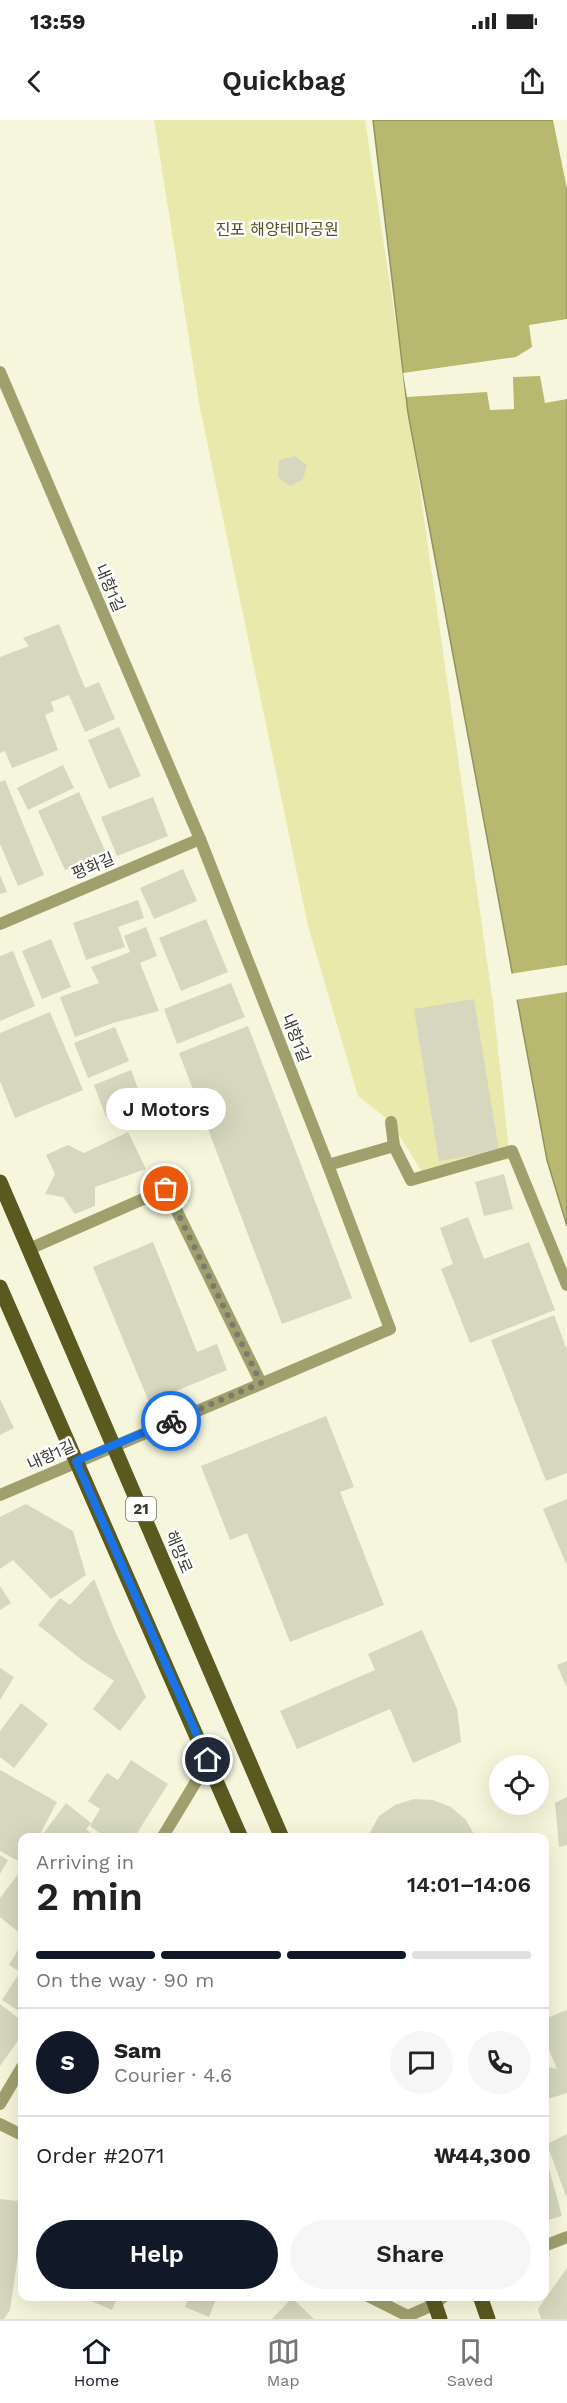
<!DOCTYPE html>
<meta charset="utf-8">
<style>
:root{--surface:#fff;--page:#f6f6f6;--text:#222;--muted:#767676;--line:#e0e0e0;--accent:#111827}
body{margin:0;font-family:"Work Sans","Noto Sans KR",sans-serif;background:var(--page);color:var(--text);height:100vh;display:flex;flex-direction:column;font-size:22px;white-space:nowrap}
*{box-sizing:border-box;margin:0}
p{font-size:20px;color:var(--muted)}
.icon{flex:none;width:33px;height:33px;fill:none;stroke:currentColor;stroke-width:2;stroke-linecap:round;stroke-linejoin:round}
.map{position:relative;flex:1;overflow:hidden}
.panel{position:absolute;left:18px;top:1713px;width:531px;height:468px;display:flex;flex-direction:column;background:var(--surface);border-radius:12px;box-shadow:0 6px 24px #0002}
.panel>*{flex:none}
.tools{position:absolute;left:489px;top:1635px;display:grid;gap:12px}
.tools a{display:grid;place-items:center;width:60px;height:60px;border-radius:50%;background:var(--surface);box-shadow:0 6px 24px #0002;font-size:30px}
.pin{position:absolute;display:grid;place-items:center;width:51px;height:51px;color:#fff;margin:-26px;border:3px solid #fff;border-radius:50%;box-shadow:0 2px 6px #0007}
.courier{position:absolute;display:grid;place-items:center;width:60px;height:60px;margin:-30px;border:4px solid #1a73e8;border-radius:50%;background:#fff;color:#222;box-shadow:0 2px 8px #0007}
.bubble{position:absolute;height:42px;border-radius:21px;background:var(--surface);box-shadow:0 6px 24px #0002;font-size:20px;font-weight:600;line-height:42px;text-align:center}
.overview em{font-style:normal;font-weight:600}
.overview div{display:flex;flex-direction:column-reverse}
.overview{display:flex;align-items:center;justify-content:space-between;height:102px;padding:0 18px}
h1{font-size:39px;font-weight:600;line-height:45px}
.bar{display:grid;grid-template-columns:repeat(4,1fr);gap:9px 6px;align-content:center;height:72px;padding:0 18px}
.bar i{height:8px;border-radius:4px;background:var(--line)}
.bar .current{background:var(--accent)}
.bar p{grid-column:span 4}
.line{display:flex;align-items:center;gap:15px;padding:0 18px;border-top:2px solid var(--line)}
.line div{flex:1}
.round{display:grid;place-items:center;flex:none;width:63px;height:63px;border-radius:32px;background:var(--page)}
.cta{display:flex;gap:12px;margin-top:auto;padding:12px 18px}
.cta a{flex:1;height:69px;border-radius:36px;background:var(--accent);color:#fff;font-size:24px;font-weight:600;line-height:69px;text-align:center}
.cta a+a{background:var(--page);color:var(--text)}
.status{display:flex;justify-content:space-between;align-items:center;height:42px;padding:0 30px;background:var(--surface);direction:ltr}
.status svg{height:16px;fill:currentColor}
header{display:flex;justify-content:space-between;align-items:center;height:78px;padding:0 18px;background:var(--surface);font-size:27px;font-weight:600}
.menu{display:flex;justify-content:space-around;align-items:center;height:84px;border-top:2px solid var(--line);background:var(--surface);font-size:16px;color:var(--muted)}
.menu a{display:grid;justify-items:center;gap:3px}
.menu .current{color:var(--accent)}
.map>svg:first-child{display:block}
.green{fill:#e9e9ac}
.water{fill:#b8b871;stroke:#92925d;stroke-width:1.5}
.pier{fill:#f6f6dd}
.building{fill:#d6d7be}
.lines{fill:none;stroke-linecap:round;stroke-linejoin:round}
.lane{stroke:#a0a06e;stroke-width:12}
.street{stroke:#a0a06e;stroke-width:12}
.primary{stroke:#5a5920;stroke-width:15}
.done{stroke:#7b7b6c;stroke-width:6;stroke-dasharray:0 10.8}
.route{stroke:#1a73e8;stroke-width:8}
.labels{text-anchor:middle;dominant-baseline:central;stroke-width:5;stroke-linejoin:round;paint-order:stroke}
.shield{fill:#fff;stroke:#74746d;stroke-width:1.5}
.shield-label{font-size:15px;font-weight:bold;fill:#39392f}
.park-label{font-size:16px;fill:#51501b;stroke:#fff}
.street-label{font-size:16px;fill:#39392f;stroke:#fff}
</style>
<div class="status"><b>13:59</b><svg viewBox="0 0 49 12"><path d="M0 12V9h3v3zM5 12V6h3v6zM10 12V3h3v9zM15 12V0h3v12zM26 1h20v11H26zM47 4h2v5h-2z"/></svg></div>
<header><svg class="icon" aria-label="back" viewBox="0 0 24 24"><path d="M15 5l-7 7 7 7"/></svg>Quickbag<svg class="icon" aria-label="share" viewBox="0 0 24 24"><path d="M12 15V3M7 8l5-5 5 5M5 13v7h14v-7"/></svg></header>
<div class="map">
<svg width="567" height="2199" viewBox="0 0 567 2199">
<rect width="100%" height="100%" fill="#f6f6dd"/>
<polygon class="green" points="154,0 365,0 401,237 373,0 567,0 567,1106 547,1040 412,314 493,883 510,1039 424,1055 391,1002 358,976 308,806 200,288"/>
<polygon class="water" points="373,0 567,0 567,1106 547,1040 408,293"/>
<g class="pier">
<polygon points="553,0 567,0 567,69"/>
<polygon points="567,199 567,279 545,283 540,256 513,257 514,289 490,290 487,272 407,277 403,253 516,237 532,227 529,205"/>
<polygon points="567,845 567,872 514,880 509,854"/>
</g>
<g class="building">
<polygon points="295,336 307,345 303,359 290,366 278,357 279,340"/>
<polygon points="59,504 85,568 99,562 115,599 85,612 69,575 51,582 54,591 45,595 58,630 12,648 5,631 0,633 0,537 29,526 23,518"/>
<polygon points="119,607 141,656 109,669 88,620"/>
<polygon points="63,645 74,668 28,690 17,668"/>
<polygon points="5,660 44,755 18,766 0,724 0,662"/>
<polygon points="79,672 111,744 85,756 83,743 65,750 38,691"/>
<polygon points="153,677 168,716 117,736 101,697"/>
<polygon points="183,749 197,781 154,799 140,768"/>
<polygon points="0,755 7,772 0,774"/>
<polygon points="138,780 144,798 118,807 125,827 86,840 73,803"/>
<polygon points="206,799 228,852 181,871 159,818"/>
<polygon points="146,807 157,836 140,843 159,891 113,903 75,917 60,877 99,863 91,847 130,832 124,816"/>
<polygon points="51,819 71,867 42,879 22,831"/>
<polygon points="13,831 35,886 0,901 0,836"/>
<polygon points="231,863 245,897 177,924 164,889"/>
<polygon points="474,879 499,1031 439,1041 414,889"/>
<polygon points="50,892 83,970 15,998 0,961 0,913"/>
<polygon points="248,906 352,1178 282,1204 179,933"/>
<polygon points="115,907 129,941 88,958 74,923"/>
<polygon points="131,950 143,982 106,997 94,965"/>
<polygon points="128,1012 146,1049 95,1067 95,1086 75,1094 63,1077 45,1074 55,1054 46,1035 68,1025 84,1033"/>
<polygon points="504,1054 513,1089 484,1096 475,1062"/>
<polygon points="468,1097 484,1139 529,1122 555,1190 470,1223 441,1149 453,1144 440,1108"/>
<polygon points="153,1122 197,1232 217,1224 227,1250 149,1282 93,1147"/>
<polygon points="554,1195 567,1230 567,1353 546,1361 491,1220"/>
<polygon points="0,1279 14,1308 0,1315"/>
<polygon points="326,1296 354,1367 340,1372 384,1485 290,1522 247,1413 230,1420 201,1346"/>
<polygon points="567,1379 567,1446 543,1389"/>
<polygon points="26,1384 73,1411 86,1455 51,1479 13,1440 0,1449 0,1397"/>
<polygon points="94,1459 114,1509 146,1577 120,1611 93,1589 114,1561 82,1540 38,1505 60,1478 70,1485"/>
<polygon points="0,1466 11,1483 0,1490"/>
<polygon points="422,1510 457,1589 461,1622 413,1643 390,1589 297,1629 280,1591 375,1550 368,1534"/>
<polygon points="567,1541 567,1568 557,1545"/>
<polygon points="0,1548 14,1557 0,1580"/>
<polygon points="21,1583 48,1604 14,1648 0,1637 0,1611"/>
<polygon points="131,1640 168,1664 134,1718 107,1718 90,1706 100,1689 88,1681 107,1653 118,1660"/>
<polygon points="0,1650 57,1682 38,1718 22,1718 22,1743 0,1731"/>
<polygon points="567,1677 567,1725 559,1727 555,1683"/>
<polygon points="414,1679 433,1680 451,1687 466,1700 476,1718 367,1718 379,1696 395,1685"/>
<polygon points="66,1683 91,1703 86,1709 94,1716 92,1718 40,1718"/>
<polygon points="0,1735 8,1740 0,1754"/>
<polygon points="22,1749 22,1815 0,1797 0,1778"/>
<polygon points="22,1823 22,1893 2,1880 20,1852 9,1845"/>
<polygon points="0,1884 22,1901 22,1915 0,1946"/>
<polygon points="567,1890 567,1973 548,1979 544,1988 544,1946 557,1949 544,1918 544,1899"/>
<polygon points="567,2014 567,2079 547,2024"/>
<polygon points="544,2041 547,2041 562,2096 544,2101"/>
<polygon points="22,2067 22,2108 10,2190 4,2199 0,2199 0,2079 17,2081"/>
<polygon points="567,2148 567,2199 541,2199 538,2189"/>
<polygon points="80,2176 118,2176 112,2190"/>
<polygon points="182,2176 217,2176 209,2197 185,2187 188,2179"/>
<polygon points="292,2178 314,2199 272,2199"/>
</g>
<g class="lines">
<g class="lane">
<polyline points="328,1045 394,1026 391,1002"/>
<polyline points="29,1129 166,1069 261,1263"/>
<polyline points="544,2126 567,2117"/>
<polyline points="435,2184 444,2176"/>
</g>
<g class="street">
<polyline points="0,252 200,719 328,1045 390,1209 0,1375"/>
<polyline points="0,804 200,719"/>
<polyline points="394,1026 411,1060 512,1031 567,1165"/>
<polyline points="162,1718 209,1640"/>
<polyline points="0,1984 22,1947"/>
<polyline points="0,2004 22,2015"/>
<polyline points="368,2176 408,2196 435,2184"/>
</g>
<g class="primary">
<polyline points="0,1062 282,1718"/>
<polyline points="0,1167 241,1718"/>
<polyline points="432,2176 440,2199"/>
<polyline points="480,2176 488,2199"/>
</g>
</g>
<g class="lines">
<polyline class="done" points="166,1069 261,1263 171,1301"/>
<polyline class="route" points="171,1301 76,1341 208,1640"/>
</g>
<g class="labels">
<rect class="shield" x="126" y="1377" width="30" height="24" rx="4.5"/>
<g class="shield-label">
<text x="141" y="1389">21</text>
</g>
<g class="park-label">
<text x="277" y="109">진포 해양테마공원</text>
</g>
<g class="street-label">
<text transform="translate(110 468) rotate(67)">내항1길</text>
<text transform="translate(93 746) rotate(-23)">평화길</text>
<text transform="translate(296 918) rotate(68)">내항1길</text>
<text transform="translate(51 1335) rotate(-24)">내항1길</text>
<text transform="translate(179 1432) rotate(67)">해망로</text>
</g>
</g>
</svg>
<div class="tools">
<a><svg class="icon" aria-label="locate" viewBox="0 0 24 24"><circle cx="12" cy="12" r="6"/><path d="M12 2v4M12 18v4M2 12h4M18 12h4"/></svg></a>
</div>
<div class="pin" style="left:166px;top:1069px;background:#ea580c"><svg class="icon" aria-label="bag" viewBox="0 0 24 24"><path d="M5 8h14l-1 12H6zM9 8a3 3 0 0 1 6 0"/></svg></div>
<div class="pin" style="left:208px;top:1640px;background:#1f2937"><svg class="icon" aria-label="home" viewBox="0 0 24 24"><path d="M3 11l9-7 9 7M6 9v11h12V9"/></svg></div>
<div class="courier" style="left:171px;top:1301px"><svg class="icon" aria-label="bike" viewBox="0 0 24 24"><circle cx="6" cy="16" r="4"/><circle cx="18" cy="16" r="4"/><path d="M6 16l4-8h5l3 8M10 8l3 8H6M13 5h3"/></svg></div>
<div class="bubble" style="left:106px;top:968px;width:120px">J Motors</div>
<section class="panel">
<div class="overview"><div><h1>2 min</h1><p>Arriving in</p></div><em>14:01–14:06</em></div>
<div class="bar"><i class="current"></i><i class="current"></i><i class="current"></i><i></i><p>On the way · 90 m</p></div>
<div class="line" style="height:108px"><b class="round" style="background:var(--accent);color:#fff">S</b><div><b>Sam</b><p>Courier · 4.6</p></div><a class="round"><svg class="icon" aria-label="chat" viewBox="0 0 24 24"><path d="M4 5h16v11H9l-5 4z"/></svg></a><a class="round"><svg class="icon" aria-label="phone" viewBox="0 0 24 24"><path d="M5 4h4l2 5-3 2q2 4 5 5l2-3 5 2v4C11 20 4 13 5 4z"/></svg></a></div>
<div class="line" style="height:78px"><div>Order #2071</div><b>₩44,300</b></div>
<div class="cta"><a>Help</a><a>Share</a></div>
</section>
</div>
<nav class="menu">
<a class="current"><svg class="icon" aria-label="home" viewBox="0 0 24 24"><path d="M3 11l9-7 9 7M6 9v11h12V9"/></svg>Home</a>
<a><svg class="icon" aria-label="map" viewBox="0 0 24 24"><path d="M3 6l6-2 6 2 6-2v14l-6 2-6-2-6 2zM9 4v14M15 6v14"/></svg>Map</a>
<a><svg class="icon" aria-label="saved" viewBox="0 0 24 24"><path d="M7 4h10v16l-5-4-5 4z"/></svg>Saved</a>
</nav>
